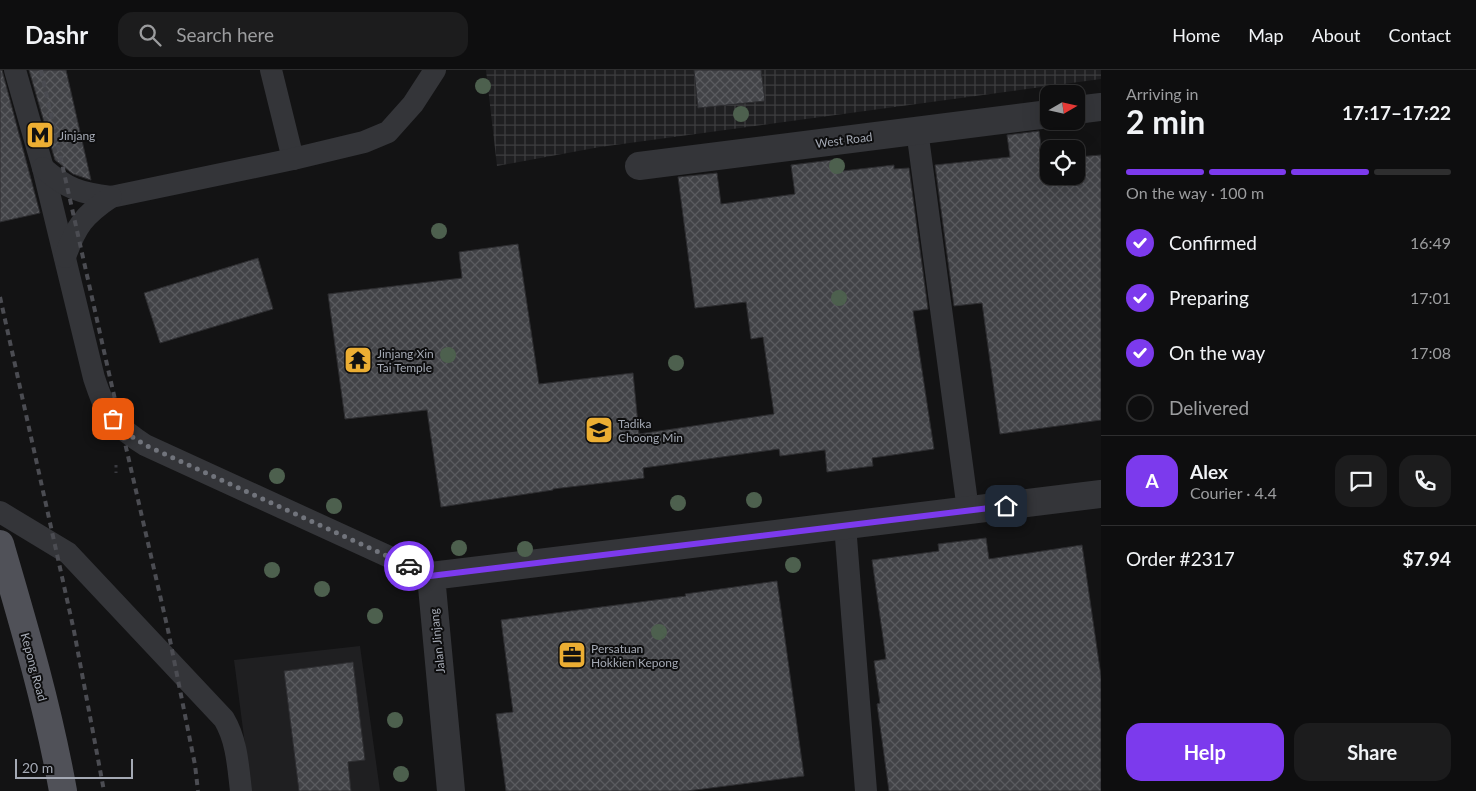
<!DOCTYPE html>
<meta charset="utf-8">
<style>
:root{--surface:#0e0e0f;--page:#1c1c1d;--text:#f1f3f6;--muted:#9b9c9e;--line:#2e2e2f;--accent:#7c3aed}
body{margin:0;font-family:Lato,sans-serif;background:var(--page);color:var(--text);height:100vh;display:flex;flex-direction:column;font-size:19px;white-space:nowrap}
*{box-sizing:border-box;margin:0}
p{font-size:16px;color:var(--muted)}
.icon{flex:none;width:28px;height:28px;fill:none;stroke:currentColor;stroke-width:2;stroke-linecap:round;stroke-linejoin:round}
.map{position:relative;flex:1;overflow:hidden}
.sheet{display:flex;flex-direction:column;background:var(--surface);width:375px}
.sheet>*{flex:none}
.needle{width:32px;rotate:81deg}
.fabs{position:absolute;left:1040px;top:15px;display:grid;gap:10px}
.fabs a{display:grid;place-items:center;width:45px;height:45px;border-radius:10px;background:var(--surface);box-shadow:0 5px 20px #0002,0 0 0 1px var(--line);font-size:25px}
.scale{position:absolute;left:15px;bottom:12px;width:118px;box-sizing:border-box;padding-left:5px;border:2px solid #a4a9b4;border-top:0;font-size:14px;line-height:18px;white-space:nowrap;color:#a4a9b4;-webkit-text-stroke:4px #0e0e0f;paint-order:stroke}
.pin{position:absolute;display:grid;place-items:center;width:42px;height:42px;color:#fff;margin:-21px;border-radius:10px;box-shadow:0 2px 8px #0006}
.courier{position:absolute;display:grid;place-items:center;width:50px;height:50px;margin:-25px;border:4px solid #7c3aed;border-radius:50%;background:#fff;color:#222;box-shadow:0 1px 6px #0007}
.headline em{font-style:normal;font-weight:700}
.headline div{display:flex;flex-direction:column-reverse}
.headline{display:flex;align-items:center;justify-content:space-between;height:85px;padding:0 25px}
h1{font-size:32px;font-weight:700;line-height:38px}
.bar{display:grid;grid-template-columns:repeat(4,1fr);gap:8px 5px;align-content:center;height:60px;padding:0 25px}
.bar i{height:6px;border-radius:4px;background:var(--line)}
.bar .selected{background:var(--accent)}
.bar p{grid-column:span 4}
.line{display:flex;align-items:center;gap:12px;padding:0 25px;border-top:1px solid var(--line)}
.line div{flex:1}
.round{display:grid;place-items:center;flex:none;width:52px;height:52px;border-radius:15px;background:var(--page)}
ol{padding:0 25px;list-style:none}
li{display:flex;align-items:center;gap:15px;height:55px}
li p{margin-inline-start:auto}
li .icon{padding:5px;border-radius:50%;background:var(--accent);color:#fff;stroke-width:4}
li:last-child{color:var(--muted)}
li i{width:28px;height:28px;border:2px solid var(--line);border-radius:50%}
.primary-button{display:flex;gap:10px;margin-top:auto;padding:10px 25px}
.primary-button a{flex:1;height:58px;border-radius:15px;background:var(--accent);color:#fff;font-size:20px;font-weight:700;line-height:58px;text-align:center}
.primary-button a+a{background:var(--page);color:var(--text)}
header{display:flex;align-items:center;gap:30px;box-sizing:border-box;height:70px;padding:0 25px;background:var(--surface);border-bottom:1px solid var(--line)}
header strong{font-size:24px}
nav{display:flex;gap:28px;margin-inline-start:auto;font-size:18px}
.search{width:350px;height:45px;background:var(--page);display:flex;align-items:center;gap:12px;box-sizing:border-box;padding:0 18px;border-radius:15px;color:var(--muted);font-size:19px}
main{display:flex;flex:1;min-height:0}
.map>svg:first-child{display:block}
.built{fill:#1f1f21}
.industrial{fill:url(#industrial-grid)}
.building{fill:url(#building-cross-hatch);stroke:#2d2d30}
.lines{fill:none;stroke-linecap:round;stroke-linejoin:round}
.path{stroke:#3a3b40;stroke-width:3;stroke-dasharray:2.5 4;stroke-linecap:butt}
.lane{stroke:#343539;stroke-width:22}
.street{stroke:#343539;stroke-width:28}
.primary{stroke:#505158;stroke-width:28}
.rail{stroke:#4b4c52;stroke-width:4;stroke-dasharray:6 5;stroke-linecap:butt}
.tree{fill:#4d604e}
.done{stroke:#71747c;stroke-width:5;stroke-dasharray:0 9}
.route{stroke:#7c3aed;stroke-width:6}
.labels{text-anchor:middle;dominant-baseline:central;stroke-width:4;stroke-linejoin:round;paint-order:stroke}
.poi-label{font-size:12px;fill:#a4a9b4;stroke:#0e0e0f;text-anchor:start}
.street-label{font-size:12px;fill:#a4a9b4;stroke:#0e0e0f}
</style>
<header>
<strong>Dashr</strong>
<div class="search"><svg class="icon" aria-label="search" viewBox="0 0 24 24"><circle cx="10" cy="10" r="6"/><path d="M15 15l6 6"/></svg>Search here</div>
<nav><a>Home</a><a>Map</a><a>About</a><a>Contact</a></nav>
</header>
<main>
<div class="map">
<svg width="1101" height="721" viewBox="0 0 1101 721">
<defs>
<pattern id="industrial-grid" width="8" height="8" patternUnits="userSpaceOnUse" patternTransform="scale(1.25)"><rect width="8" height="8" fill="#1f1f21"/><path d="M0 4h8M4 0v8" fill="none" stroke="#3d3d3f"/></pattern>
<pattern id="building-cross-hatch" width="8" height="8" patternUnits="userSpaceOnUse" patternTransform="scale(1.25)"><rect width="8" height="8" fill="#424347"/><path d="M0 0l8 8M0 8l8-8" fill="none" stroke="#5a5b5f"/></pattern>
</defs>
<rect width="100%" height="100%" fill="#131314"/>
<polygon class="built" points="360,576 380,721 251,721 234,590"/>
<polygon class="industrial" points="486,0 1101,0 1101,9 600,77 497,96"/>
<g class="building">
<polygon points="0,0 2,0 40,143 0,152"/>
<polygon points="29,0 66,0 91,110 73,104 55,90"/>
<polygon points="694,0 761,0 765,31 698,38"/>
<polygon points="1039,61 1043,91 1049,90 1049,106 1076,106 1076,87 1101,85 1101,350 1000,364 982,233 954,236 935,95 1010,87 1007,65"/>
<polygon points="832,90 834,102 894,95 894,99 909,98 928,239 913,241 934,379 872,388 873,396 827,402 825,380 780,386 779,379 643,398 644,408 553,419 553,420 441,437 427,340 345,349 328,224 462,208 459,182 518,174 539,314 633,303 639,364 774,344 763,267 751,269 746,232 695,238 678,107 717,103 721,134 795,124 791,95"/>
<polygon points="258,188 273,239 160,273 144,223"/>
<polygon points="986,468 989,489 1082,475 1101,606 1101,721 889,721 877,634 880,633 874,591 886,589 872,490 939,481 938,474"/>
<polygon points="777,511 804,706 687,721 506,721 496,644 513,642 501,550 686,526 685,524"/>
<polygon points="353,592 365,690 348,692 351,721 299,721 284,601"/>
</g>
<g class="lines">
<polyline class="path" points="116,395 116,403"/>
<g class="lane">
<path d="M 15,0 L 43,98 L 94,308 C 99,322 104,339 114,350 C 123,360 134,368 145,375 L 431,506"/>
<polyline points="271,0 293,89"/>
<polyline points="917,60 968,440"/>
<path d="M 43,98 C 67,119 80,123 111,127 L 293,89 L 364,72 L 388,62 L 413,34 L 435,0"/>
<path d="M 65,187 C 76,156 84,145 111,127"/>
<path d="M 0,442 L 68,483 L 224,649 C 237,671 238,696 241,721"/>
<polyline points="845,455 866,721"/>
</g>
<g class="street">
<polyline points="1076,40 1101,37"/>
<polyline points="639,96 1049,44"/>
<polyline points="451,721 431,506 1101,424"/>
</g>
<path class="primary" d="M 0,474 C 24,556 48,637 63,721"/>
<g class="rail">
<polyline points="41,0 108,299 168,560 195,695 198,721"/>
<polyline points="0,227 74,561 104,721"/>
</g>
</g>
<g class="tree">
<circle cx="483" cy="16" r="8"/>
<circle cx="741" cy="44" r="8"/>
<circle cx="837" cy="96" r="8"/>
<circle cx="439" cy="161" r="8"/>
<circle cx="839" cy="228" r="8"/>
<circle cx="448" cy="285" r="8"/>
<circle cx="676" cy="293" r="8"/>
<circle cx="277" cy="406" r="8"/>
<circle cx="754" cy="430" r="8"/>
<circle cx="678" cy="433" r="8"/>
<circle cx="334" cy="436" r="8"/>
<circle cx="459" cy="478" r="8"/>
<circle cx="525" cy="479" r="8"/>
<circle cx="793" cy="495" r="8"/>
<circle cx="272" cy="500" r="8"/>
<circle cx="322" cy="519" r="8"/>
<circle cx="375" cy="546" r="8"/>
<circle cx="659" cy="562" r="8"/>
<circle cx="395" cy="650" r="8"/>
<circle cx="401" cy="704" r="8"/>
</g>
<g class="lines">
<polyline class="done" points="113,349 128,364 145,375 409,496"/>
<polyline class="route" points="409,496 430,506 1006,436"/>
</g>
<defs>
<symbol id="metro-square" viewBox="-11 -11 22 22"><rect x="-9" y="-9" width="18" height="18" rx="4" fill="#ecae33" stroke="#0e0e0f"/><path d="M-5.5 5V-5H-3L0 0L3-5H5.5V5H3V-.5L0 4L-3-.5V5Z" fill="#111"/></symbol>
<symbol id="temple-square" viewBox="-11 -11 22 22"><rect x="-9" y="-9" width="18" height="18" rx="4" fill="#ecae33" stroke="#0e0e0f"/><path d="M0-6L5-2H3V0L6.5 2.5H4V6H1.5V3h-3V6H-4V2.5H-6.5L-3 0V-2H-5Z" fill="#111"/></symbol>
<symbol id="school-square" viewBox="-11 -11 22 22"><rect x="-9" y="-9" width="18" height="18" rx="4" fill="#ecae33" stroke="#0e0e0f"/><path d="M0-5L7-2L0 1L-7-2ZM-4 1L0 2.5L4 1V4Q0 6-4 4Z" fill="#111"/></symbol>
<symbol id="office-square" viewBox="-11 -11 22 22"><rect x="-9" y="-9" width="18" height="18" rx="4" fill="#ecae33" stroke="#0e0e0f"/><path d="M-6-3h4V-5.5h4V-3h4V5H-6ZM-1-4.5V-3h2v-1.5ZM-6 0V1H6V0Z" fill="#111"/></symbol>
</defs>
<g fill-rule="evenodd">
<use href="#metro-square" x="24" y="49" width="32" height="32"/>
<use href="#temple-square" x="342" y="274" width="32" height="32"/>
<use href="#school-square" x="583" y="344" width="32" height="32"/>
<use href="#office-square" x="556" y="569" width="32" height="32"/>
</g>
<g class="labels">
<g class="poi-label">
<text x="59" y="65">Jinjang</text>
<text x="377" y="283">Jinjang Xin<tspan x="377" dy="14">Tai Temple</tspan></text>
<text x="618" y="353">Tadika<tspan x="618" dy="14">Choong Min</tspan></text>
<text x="591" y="578">Persatuan<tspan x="591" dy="14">Hokkien Kepong</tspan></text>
</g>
<g class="street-label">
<text transform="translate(844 70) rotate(-7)">West Road</text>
<text transform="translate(437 571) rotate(-96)">Jalan Jinjang</text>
<text transform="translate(34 597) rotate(75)">Kepong Road</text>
</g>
</g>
</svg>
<div class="fabs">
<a><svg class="needle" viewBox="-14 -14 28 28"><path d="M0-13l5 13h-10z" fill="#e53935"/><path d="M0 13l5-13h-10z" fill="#9b9c9e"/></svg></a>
<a><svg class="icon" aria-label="locate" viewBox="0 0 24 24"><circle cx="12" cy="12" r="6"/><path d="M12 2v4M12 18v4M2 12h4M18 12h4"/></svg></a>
</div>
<div class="scale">20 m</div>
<div class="pin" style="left:113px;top:349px;background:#ea580c"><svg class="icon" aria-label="bag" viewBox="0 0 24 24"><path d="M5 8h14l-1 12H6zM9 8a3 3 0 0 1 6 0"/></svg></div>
<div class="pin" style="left:1006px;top:436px;background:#1f2937"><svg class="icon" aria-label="home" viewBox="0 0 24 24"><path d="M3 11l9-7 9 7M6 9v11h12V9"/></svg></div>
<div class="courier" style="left:409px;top:496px"><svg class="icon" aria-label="car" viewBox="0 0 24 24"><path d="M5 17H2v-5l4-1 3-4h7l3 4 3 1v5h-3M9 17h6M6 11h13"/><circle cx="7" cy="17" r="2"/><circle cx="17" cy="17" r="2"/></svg></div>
</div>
<section class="sheet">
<div class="headline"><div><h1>2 min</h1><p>Arriving in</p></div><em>17:17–17:22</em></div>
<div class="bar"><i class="selected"></i><i class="selected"></i><i class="selected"></i><i></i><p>On the way · 100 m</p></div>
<ol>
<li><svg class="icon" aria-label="check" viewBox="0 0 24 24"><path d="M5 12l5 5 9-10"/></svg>Confirmed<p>16:49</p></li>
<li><svg class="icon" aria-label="check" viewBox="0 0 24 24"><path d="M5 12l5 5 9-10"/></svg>Preparing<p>17:01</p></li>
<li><svg class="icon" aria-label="check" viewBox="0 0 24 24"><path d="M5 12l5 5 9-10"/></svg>On the way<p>17:08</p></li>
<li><i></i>Delivered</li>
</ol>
<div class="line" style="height:90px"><b class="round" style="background:var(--accent);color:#fff">A</b><div><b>Alex</b><p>Courier · 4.4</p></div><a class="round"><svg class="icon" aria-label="chat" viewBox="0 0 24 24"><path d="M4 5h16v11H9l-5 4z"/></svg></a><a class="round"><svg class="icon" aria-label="phone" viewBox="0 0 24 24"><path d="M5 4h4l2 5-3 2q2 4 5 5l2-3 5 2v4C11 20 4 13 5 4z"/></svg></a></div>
<div class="line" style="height:65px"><div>Order #2317</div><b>$7.94</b></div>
<div class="primary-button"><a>Help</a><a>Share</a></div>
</section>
</main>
